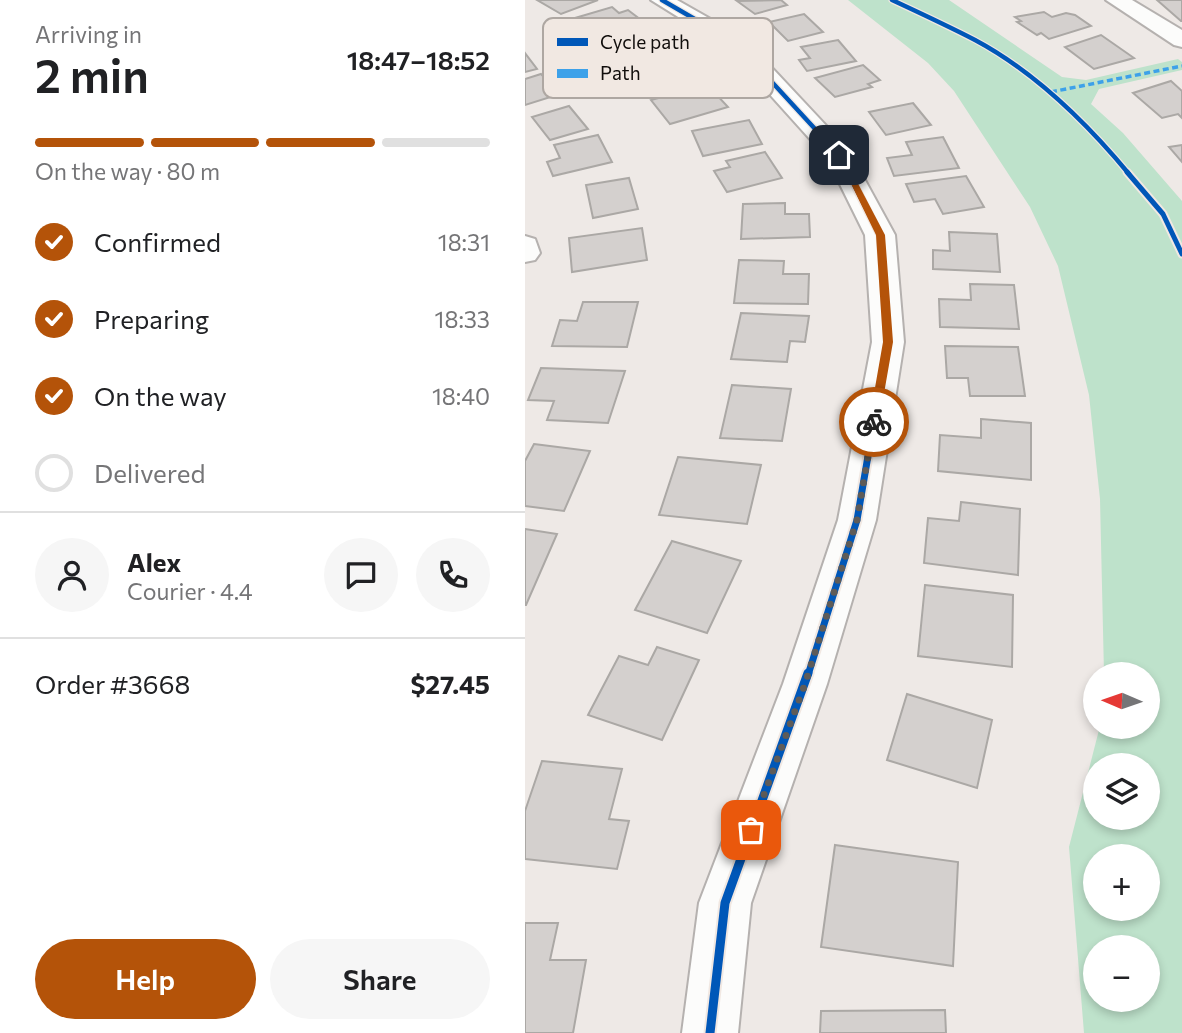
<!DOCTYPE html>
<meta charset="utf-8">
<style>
:root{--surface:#fff;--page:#f6f6f6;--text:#202124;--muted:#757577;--line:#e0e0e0;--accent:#b45309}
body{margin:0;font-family:Commissioner,sans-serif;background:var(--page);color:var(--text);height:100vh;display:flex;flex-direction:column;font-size:26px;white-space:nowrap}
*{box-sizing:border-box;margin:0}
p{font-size:23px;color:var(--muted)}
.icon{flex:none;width:38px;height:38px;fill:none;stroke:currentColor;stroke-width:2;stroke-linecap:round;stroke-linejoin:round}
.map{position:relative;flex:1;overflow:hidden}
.drawer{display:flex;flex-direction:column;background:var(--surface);width:525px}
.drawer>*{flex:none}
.needle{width:46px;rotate:272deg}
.controls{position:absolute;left:558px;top:662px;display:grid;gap:14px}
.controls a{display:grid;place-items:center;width:77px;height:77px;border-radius:50%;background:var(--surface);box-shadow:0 4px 10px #0003;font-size:35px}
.pin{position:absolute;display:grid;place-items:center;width:60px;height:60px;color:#fff;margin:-30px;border-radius:14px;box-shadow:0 4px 10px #0006}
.courier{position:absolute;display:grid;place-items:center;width:70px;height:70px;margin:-35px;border:5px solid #b45309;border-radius:50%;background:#fff;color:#222;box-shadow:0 2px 9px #0007}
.summary em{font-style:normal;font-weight:600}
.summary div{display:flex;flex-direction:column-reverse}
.summary{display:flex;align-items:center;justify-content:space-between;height:119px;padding:0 35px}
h1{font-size:46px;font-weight:600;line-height:52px}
.bar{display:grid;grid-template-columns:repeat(4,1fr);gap:10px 7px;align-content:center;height:84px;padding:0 35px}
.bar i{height:9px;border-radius:5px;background:var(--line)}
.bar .selected{background:var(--accent)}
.bar p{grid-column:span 4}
.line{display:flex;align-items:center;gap:18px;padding:0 35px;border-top:2px solid var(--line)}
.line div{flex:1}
.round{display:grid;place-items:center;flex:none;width:74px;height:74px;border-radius:37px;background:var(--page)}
ol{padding:0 35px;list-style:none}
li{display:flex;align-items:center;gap:21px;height:77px}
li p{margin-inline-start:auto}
li .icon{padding:7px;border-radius:50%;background:var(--accent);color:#fff;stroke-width:4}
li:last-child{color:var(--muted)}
li i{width:38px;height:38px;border:4px solid var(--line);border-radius:50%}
.button{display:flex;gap:14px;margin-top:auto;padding:14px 35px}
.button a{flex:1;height:80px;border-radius:42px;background:var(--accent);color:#fff;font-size:28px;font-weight:600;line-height:80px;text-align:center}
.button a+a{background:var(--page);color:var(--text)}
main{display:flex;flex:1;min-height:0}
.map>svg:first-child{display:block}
.green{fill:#bee2cb;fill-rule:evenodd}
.building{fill:#d4d0ce;stroke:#aba8a5;stroke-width:2}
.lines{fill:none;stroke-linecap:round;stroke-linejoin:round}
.street-casing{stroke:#b5b1af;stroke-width:4}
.street{fill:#fcfcfb;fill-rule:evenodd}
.quiet{stroke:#3da1e9;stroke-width:3.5;stroke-dasharray:6 3.5;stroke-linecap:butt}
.cycleway-far3-casing{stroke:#f1e8e2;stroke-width:7}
.cycleway-far2-casing{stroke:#f1e8e2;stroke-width:9}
.cycleway-far1-casing{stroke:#f1e8e2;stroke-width:11}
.cycleway-casing{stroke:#f1e8e2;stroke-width:13}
.cycleway-far3{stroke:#0057b8;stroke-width:4.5}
.cycleway-far2{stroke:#0057b8;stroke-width:5}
.cycleway-far1{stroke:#0057b8;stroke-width:7}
.cycleway{stroke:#0057b8;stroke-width:9}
.route{fill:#b45309}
.done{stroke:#5e5b58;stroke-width:7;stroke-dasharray:0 12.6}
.key{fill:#f1e8e2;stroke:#aea7a2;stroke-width:2}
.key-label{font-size:19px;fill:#110e0c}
</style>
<main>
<section class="drawer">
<div class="summary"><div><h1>2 min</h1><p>Arriving in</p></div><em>18:47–18:52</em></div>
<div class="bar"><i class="selected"></i><i class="selected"></i><i class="selected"></i><i></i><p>On the way · 80 m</p></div>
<ol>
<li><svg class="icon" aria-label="check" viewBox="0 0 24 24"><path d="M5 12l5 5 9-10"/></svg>Confirmed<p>18:31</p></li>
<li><svg class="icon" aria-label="check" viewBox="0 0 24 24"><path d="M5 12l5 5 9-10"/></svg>Preparing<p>18:33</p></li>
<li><svg class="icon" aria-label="check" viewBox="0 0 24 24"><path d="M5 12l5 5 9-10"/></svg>On the way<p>18:40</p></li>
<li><i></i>Delivered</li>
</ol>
<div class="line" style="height:126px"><a class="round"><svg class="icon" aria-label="person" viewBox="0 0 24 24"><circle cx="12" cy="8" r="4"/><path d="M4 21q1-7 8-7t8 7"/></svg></a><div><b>Alex</b><p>Courier · 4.4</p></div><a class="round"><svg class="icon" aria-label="chat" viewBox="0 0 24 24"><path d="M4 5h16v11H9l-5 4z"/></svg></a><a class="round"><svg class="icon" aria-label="phone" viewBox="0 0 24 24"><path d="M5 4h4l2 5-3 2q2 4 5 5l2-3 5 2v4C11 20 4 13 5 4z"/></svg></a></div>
<div class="line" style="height:91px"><div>Order #3668</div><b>$27.45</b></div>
<div class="button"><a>Help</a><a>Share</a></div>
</section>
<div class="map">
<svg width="657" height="1033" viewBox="0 0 657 1033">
<rect width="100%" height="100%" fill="#eee9e6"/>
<path class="green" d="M 323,0 L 424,0 L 537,77 L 561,80 L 653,59 L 657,62 L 657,70 L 574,89 L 566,104 L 598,133 L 657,201 L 657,1033 L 559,1033 L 544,847 L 575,726 L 623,726 L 623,674 L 579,674 L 575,499 L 564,395 L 533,266 L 505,207 L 429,91 L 403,63 ZM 570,765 L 623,765 L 623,817 L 570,817 ZM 570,856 L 623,856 L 623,908 L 570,908 ZM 570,947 L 623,947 L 623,999 L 570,999 Z"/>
<g class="building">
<polygon points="12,0 73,0 36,14"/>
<polygon points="256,0 262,5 230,14 212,1"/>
<polygon points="632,0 657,0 657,21 656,21"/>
<polygon points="87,7 94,13 103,10 116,20 70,35 50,18"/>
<polygon points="519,12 527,17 541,13 550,15 566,26 524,39 516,33 512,35 492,22 496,21 490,17"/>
<polygon points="279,14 298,32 263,41 244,22"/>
<polygon points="576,35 609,58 569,69 540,47"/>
<polygon points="313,40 331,61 282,71 274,60 285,58 276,47"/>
<polygon points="0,53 12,69 0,72"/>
<polygon points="338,65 355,80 343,84 347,87 310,97 290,78"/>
<polygon points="16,74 35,94 0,105 0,79"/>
<polygon points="646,81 657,91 657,118 653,114 637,118 608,93"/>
<polygon points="167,89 174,96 189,92 203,107 145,124 126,100"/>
<polygon points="388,103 406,125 361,135 344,112"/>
<polygon points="44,106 63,129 25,140 7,117"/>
<polygon points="224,120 237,144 178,156 167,131"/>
<polygon points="73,135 87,162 28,176 22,162 35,158 29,145"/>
<polygon points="418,137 434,168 369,176 362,158 387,155 381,142"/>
<polygon points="657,145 657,162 644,147"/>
<polygon points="240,152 257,178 202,192 189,171 205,167 201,161"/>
<polygon points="441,176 459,207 418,214 410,199 389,202 381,184"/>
<polygon points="104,178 113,209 68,218 61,185"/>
<polygon points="260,203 260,214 284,214 285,237 216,239 218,204"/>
<polygon points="117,228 122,260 47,272 44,238"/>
<polygon points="424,232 472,234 475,272 408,269 408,250 425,251"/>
<polygon points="214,260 259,261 258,274 284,274 283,304 209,303"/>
<polygon points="445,284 489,285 494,329 415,327 414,299 446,300"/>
<polygon points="58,302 113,302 102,347 27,346 35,320 52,321"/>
<polygon points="216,313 284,316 280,342 265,341 262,362 206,359"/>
<polygon points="420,346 493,347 500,396 445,396 443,378 422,378"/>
<polygon points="16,368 100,371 83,423 22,420 29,401 3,400"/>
<polygon points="207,385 266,389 257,441 195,438"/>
<polygon points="456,419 506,423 506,480 413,471 415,435 456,438"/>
<polygon points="9,444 65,451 39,511 0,506 0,461"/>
<polygon points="153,457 236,465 222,524 134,515"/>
<polygon points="436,502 495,509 493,575 399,563 403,518 434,521"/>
<polygon points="0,529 32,534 1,605 0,605"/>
<polygon points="147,541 216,561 182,633 110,610"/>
<polygon points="400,585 488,595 487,667 393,656"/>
<polygon points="132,647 174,660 137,740 63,715 94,656 123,665"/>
<polygon points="382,694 467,720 452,788 362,760"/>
<polygon points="17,761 97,769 84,819 104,821 92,869 0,859 0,811"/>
<polygon points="310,845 433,862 428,966 296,947"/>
<polygon points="0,923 33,923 25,960 61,960 48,1033 0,1033"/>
<polygon points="420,1010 421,1033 295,1033 296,1011"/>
</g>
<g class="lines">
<defs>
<g id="street">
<polygon points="126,0 152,0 219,38 323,149 370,235 379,342 351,520 302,684 226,903 213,1033 157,1033 174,903 258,684 313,520 347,342 340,235 302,158 203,48"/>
<polygon points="581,0 607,0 657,30 657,47 649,45"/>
<polygon points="0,236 10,239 15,253 10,260 0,262"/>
</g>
</defs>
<use href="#street" class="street-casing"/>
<use href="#street" class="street"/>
<polyline class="quiet" points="526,92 657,66"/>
<defs>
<g id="cycleway-far3">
<polyline points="137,0 211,43 314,155 323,174"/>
<path d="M 367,0 C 395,13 423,26 450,40 C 510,72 560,121 604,174"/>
</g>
<g id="cycleway-far2">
<polyline points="323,172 355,235 363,342 354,394"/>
<polyline points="602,172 638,214 657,254"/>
</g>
<polyline id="cycleway-far1" points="283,675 332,520 354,392"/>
<polyline id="cycleway" points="185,1033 200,903 283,673"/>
</defs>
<use href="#cycleway-far3" class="cycleway-far3-casing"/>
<use href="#cycleway-far2" class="cycleway-far2-casing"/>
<use href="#cycleway-far1" class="cycleway-far1-casing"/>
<use href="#cycleway" class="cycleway-casing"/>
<use href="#cycleway-far3" class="cycleway-far3"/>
<use href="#cycleway-far2" class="cycleway-far2"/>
<use href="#cycleway-far1" class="cycleway-far1"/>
<use href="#cycleway" class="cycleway"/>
</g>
<polygon class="route" points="311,153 318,155 360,235 368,342 354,422 349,426 344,422 358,342 351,235"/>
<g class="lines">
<polyline class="done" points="226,830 280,684 332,520 349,422"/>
</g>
<rect x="18" y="18" width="230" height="80" rx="10" class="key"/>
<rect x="32" y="38" width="31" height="8" fill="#0057b8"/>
<rect x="32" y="69" width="31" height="9" fill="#3da1e9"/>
<g class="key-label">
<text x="75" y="49">Cycle path</text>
<text x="75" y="80">Path</text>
</g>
</svg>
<div class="controls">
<a><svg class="needle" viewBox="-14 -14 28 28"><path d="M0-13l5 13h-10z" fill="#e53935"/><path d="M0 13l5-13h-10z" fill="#757577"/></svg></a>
<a><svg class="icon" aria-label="layers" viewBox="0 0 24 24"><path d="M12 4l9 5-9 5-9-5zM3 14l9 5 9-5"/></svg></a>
<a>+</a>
<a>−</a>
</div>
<div class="pin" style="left:226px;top:830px;background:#ea580c"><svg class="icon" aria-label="bag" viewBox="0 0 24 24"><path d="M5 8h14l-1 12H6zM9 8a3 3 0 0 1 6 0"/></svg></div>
<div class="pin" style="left:314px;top:155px;background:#1f2937"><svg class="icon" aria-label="home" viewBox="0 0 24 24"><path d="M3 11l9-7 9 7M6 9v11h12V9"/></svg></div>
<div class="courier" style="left:349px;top:422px"><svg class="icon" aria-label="bike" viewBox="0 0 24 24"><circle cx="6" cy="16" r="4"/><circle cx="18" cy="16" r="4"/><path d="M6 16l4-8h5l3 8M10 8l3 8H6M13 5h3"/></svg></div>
</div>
</main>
